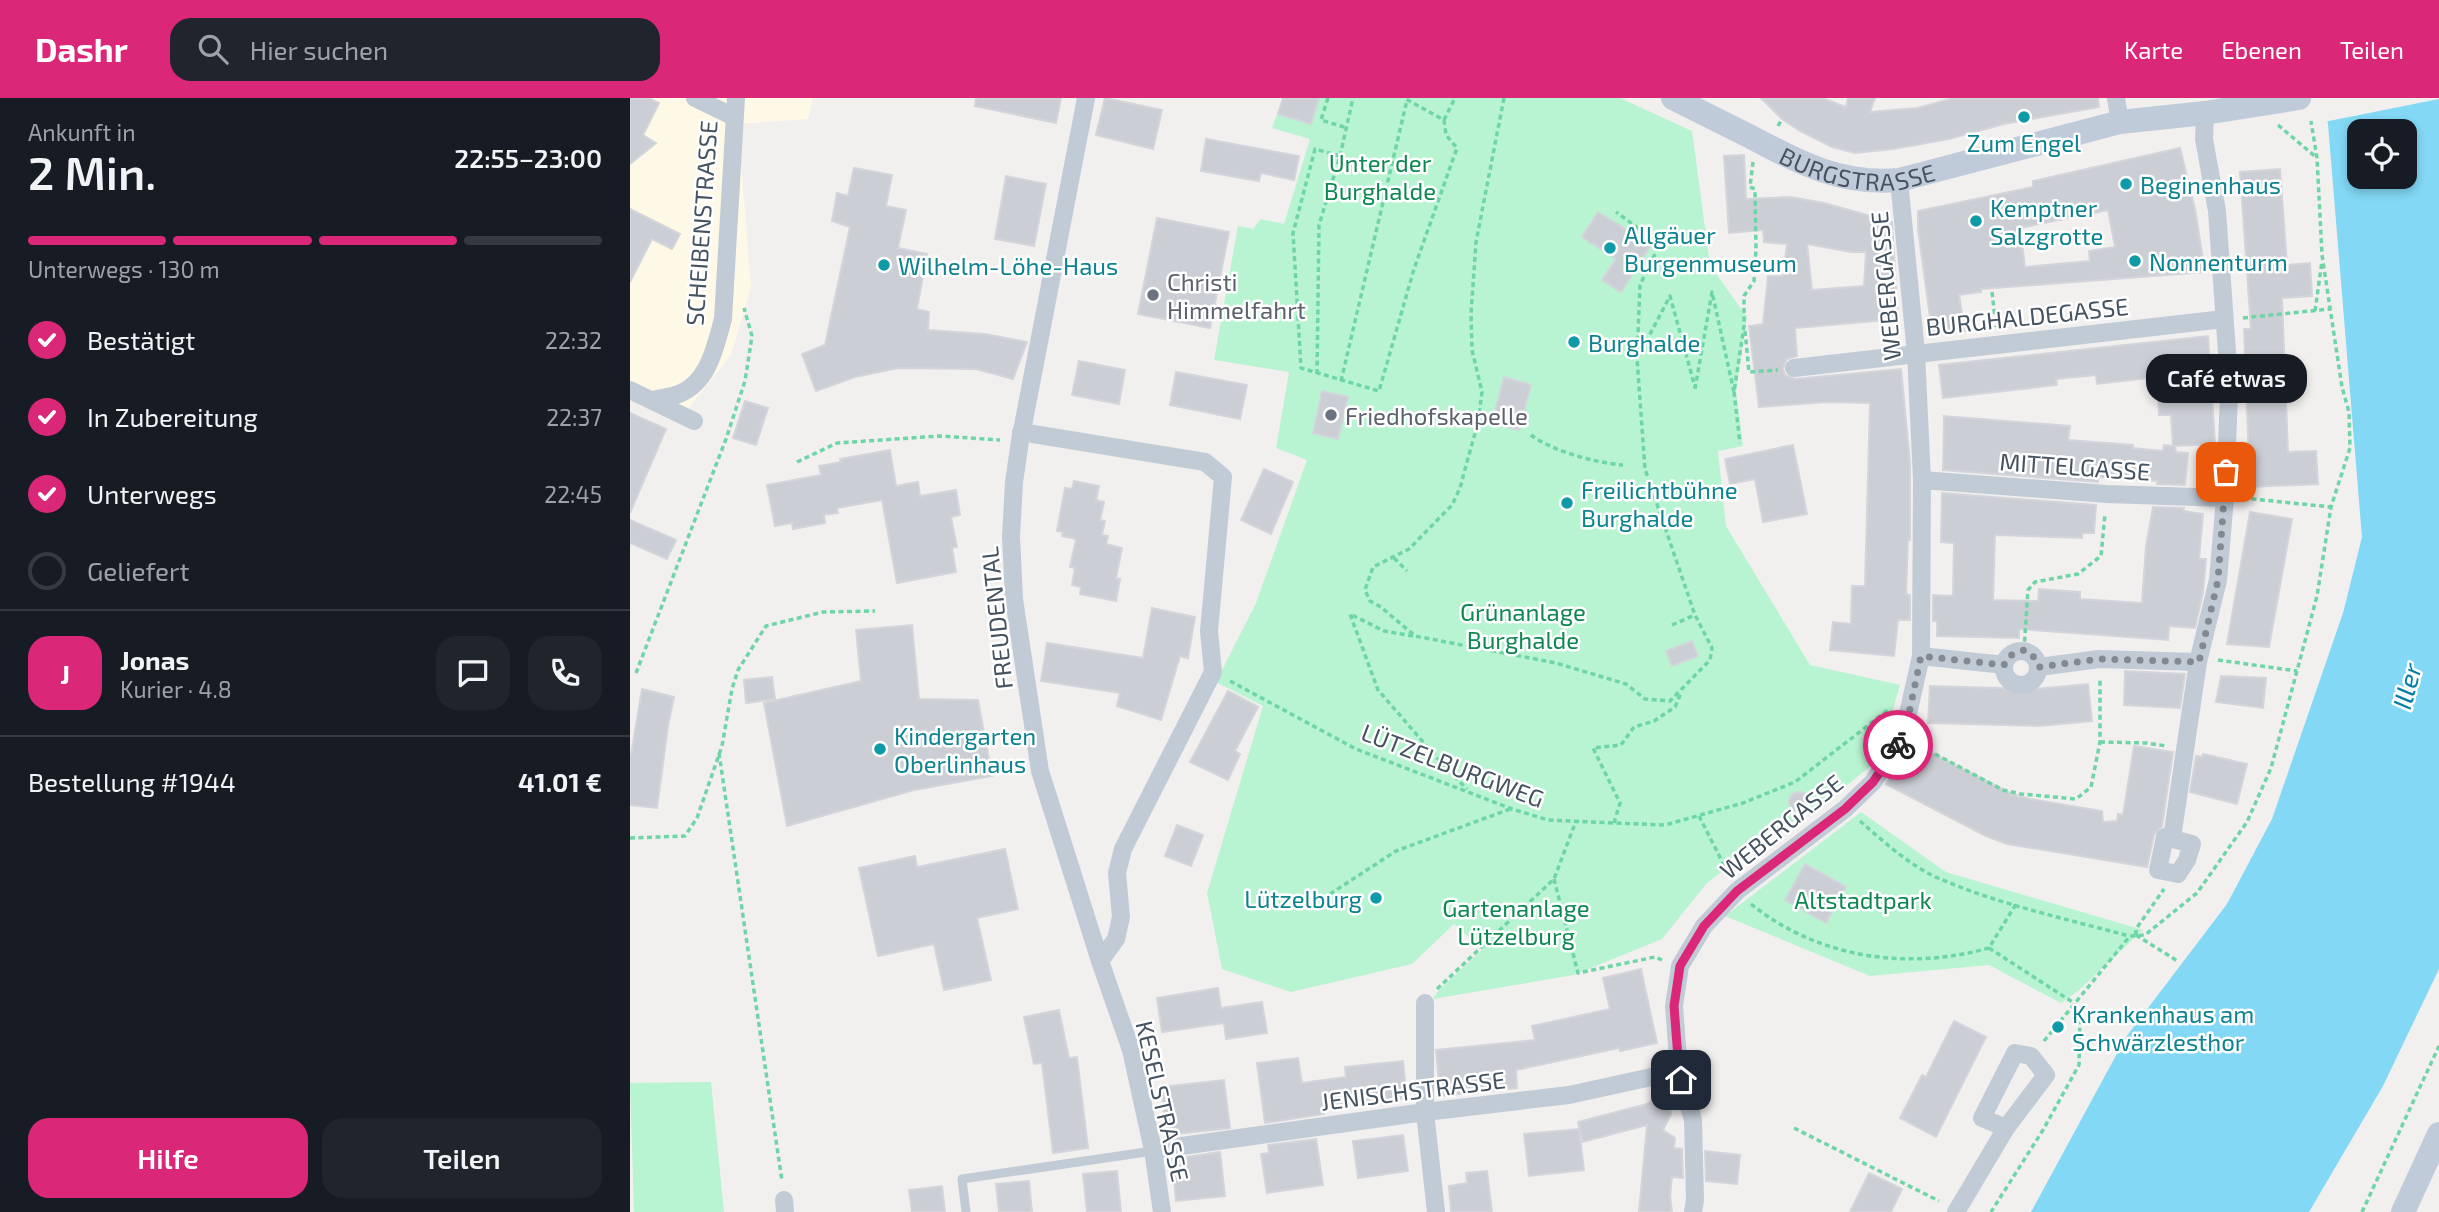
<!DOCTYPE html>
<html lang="de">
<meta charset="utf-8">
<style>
:root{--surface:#171b24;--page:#20242c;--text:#f1f3f6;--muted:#9ea1a6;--line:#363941;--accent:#db2777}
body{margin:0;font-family:"Exo 2",sans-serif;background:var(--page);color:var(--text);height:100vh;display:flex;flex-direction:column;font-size:26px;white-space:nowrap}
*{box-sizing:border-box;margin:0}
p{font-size:23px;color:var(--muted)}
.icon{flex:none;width:38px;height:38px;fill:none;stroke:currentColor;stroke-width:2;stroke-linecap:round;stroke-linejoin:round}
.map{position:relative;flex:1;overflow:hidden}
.side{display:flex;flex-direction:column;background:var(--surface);width:630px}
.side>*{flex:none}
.tools{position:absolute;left:1717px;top:21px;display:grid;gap:14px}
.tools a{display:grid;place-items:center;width:70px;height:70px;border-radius:14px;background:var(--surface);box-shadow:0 4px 10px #0003;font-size:35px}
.pin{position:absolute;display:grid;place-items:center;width:60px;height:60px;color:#fff;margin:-30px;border-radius:14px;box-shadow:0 4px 10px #0006}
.courier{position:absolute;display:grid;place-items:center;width:70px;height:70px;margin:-35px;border:5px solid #db2777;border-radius:50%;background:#fff;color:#222;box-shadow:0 2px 9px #0007}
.bubble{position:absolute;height:49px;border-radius:21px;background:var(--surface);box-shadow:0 4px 10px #0003;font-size:23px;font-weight:600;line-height:49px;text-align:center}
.summary em{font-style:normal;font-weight:600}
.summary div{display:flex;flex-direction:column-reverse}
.summary{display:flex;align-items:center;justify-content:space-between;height:119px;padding:0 28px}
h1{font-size:46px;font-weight:600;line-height:52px}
.bar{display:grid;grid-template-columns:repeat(4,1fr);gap:10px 7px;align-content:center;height:84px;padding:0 28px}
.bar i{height:9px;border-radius:5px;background:var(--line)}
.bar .active{background:var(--accent)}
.bar p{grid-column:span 4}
.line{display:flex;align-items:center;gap:18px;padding:0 28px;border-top:2px solid var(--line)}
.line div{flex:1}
.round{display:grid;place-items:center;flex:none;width:74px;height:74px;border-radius:21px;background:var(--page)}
ol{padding:0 28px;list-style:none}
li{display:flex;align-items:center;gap:21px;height:77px}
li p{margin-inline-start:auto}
li .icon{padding:7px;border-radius:50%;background:var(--accent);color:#fff;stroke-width:4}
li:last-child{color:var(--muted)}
li i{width:38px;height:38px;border:4px solid var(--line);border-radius:50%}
.action{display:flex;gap:14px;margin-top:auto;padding:14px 28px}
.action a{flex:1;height:80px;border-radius:21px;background:var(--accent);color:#fff;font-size:28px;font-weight:600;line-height:80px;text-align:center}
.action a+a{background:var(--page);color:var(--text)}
header{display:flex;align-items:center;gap:42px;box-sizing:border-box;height:98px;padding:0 35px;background:var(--accent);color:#fff}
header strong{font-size:33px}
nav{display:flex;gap:38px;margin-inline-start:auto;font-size:24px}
.search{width:490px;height:63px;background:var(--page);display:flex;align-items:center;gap:18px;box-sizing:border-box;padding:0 24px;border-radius:21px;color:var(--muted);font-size:26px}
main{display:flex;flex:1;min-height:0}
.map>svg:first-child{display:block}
.commercial{fill:#fef8e7}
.green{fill:#b9f4d2}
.water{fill:#82d8f5;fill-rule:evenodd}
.pier{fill:#f2efef}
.building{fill:#cbced4;stroke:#d3d5db;stroke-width:2;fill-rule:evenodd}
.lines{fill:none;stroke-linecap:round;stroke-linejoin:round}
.path{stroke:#6ed5a7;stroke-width:3.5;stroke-dasharray:5 3.5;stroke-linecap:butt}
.lane{stroke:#c1cbd6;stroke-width:9}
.street{stroke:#c1cbd6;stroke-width:18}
.secondary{stroke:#c0cbda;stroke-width:24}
.done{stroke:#828991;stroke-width:7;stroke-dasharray:0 12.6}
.route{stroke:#db2777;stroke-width:9}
.culture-dot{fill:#0f9aa8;stroke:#fff;stroke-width:2.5}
.worship-dot{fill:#6b7280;stroke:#fff;stroke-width:2.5}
.labels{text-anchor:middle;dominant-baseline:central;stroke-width:5;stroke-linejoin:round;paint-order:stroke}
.culture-label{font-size:24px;fill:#0d838f;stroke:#fff;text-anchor:start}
.street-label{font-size:24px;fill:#45525f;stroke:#fff}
.park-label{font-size:24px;fill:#0e8850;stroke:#fff}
.worship-label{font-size:24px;fill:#5b616d;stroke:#fff;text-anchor:start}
.water-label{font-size:26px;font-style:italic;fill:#027da6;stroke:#fff}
</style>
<header>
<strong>Dashr</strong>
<div class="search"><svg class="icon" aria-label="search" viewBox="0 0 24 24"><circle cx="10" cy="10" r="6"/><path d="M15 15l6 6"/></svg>Hier suchen</div>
<nav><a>Karte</a><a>Ebenen</a><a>Teilen</a></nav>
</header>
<main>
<section class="side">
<div class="summary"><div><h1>2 Min.</h1><p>Ankunft in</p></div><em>22:55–23:00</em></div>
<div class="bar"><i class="active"></i><i class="active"></i><i class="active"></i><i></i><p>Unterwegs · 130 m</p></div>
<ol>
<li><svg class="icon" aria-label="check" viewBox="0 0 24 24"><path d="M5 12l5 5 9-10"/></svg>Bestätigt<p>22:32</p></li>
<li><svg class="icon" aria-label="check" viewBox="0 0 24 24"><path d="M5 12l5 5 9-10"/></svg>In Zubereitung<p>22:37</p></li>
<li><svg class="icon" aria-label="check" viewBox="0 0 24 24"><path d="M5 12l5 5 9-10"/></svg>Unterwegs<p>22:45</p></li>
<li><i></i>Geliefert</li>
</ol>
<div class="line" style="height:126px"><b class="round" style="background:var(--accent);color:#fff">J</b><div><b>Jonas</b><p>Kurier · 4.8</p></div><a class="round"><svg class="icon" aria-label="chat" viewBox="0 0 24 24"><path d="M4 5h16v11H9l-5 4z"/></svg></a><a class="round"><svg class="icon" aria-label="phone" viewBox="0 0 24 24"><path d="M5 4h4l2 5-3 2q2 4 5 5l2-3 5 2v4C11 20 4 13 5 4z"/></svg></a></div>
<div class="line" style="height:91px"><div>Bestellung #1944</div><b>41.01 €</b></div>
<div class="action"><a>Hilfe</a><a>Teilen</a></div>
</section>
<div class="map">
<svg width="1809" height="1114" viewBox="0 0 1809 1114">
<rect width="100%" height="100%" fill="#f2efef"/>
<polygon class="commercial" points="0,0 183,0 178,21 108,26 121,190 101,257 49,322 0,298"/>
<g class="green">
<polygon points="653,0 990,0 1062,33 1080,167 1117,219 1106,293 1113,348 1088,353 1096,428 1180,567 1270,587 1249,661 1204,698 1132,743 1077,785 1032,841 944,877 803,901 808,893 853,851 824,826 782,866 661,894 592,871 577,795 633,608 586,584 626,505 677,362 646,350 659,274 584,262 608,128 623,131 631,121 654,126 680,41 642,30"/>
<polygon points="1231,714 1316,774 1513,832 1448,893 1431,905 1359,867 1240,878 1095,818"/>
<polygon points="81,984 94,1114 4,1114 0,985"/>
</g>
<path class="water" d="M 1692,0 L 1809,0 L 1809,871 L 1753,988 L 1679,1114 L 1401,1114 L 1496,939 L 1597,806 L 1642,721 L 1713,515 L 1732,439 L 1698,26 ZM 1729,33 L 1774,33 L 1774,79 L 1729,79 Z"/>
<polygon class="pier" points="1689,0 1809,0 1809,1 1694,24"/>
<g class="building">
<polygon points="0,0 19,0 29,5 13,37 26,45 0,66"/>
<polygon points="346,0 431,0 426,25 345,8"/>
<polygon points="475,0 532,12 523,51 466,37"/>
<polygon points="653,0 689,0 681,26 648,16"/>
<polygon points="1131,0 1192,0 1216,9 1218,0 1245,0 1240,14 1287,10 1324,0 1468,0 1469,9 1374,26 1319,41 1263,51 1225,55 1202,49 1170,33 1152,21"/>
<polygon points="576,41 669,58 664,82 631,75 629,83 571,73"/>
<path d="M 1550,50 L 1565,111 L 1575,174 L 1351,191 L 1351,194 L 1329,197 L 1335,233 L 1302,234 L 1288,131 L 1288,113 L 1403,89 L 1403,83 ZM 1478,112 L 1485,149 L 1459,153 L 1460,163 L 1395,169 L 1390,130 Z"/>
<path d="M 1114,57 L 1116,101 L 1161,99 L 1194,105 L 1262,124 L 1268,221 L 1165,230 L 1167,258 L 1157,261 L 1153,271 L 1155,277 L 1165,281 L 1271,271 L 1280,364 L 1280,442 L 1278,441 L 1276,496 L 1280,497 L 1280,522 L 1268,522 L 1264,558 L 1200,552 L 1203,524 L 1221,526 L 1222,488 L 1235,488 L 1240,305 L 1197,304 L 1129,309 L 1119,228 L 1133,226 L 1138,178 L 1153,178 L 1157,146 L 1134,144 L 1133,132 L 1099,135 L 1094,58 ZM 1177,146 L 1221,154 L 1236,154 L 1234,188 L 1182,192 Z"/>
<polygon points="224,70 262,77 256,108 276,112 268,150 297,156 287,211 299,214 298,232 355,236 397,244 383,281 346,271 268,270 225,279 186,293 172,256 195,247 220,129 202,123 207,95 218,98"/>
<polygon points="1650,71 1657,167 1680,165 1682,198 1652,200 1658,354 1686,353 1688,386 1620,389 1614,231 1621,231 1610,74"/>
<polygon points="376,78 416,86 404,148 365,141"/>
<polygon points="0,111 50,136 42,151 22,141 0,184"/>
<polygon points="968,114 1021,147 991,194 972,182 986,161 952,139"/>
<polygon points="527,120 599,134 580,230 508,216"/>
<polygon points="1578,238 1585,346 1545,348 1546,354 1558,355 1555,387 1527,386 1528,383 1468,379 1468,384 1313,372 1314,318 1440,328 1438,342 1503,347 1503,350 1533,353 1534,347 1543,348 1541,317 1529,317 1527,279 1467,286 1466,277 1426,281 1427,287 1313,300 1309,267"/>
<polygon points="449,263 495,272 489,306 442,297"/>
<polygon points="546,274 617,287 610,321 540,307"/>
<polygon points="874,279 901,287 889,332 862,325"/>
<polygon points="692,293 718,299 708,341 683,335"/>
<polygon points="115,303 138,310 126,347 103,340"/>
<polygon points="0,315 36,331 0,415"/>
<polygon points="1163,347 1177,416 1133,424 1125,381 1100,386 1095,361"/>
<polygon points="260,352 266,388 288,384 290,398 326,392 330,417 321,419 327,449 322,450 326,474 267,485 252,402 207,410 208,415 194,417 195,425 163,431 162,425 145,428 137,387 191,377 189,368 211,364 210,361"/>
<polygon points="634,371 663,384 641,436 611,422"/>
<polygon points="444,383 469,388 466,402 474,404 470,422 475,423 472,437 478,438 476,446 492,450 486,480 490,481 486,503 450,496 451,489 442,487 445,470 440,469 446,441 432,438 433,434 427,433 435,390 442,391"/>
<polygon points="1312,395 1466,407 1464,435 1452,435 1452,440 1365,437 1363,502 1408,503 1409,491 1450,494 1450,501 1512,505 1516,448 1523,409 1554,410 1553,413 1573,416 1569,461 1576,461 1573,494 1565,530 1539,528 1538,542 1389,531 1389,540 1307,538 1307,523 1303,523 1303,497 1323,498 1324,445 1311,444"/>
<polygon points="1620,414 1662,421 1639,549 1597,546"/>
<polygon points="0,422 46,442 37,461 0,445"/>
<polygon points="522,510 565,519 558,560 550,558 531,622 487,608 490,595 411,583 417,545 513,560"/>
<polygon points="282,527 289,601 348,602 362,678 284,692 157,728 134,605 231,583 226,532"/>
<polygon points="1062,543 1068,558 1042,568 1036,553"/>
<polygon points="1495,573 1555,576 1550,610 1494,607"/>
<polygon points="1591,578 1636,580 1633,610 1586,604"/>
<polygon points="142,579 145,601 116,605 114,582"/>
<polygon points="1458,586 1462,623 1409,628 1298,625 1300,588 1405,591"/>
<polygon points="12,591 44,599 38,628 27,710 0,707 0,663"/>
<polygon points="598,593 628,609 605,653 610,656 598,682 560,664"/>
<polygon points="1282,645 1382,696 1400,701 1472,713 1473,724 1487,723 1488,716 1493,717 1504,648 1543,654 1532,728 1524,737 1517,769 1377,746 1356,738 1256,686"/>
<polygon points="1573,656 1617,666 1607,706 1560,694 1566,658 1573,659"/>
<circle cx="1169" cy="704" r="10"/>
<polygon points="547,727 573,737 561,768 535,758"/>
<polygon points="375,751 388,811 347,820 361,882 314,892 304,846 248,858 229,770 285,758 287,769"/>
<polygon points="1175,766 1216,789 1196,825 1155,802"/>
<polygon points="1011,871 1027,945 990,953 989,950 886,972 887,990 810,998 806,952 905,942 902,928 980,911 973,880"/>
<polygon points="588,890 591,910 632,904 637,935 596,941 594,925 532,934 527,900"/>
<polygon points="429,912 439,960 447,959 458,1050 423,1055 412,965 404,966 394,919"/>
<polygon points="1324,923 1356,939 1306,1039 1270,1020 1292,977 1296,979"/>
<polygon points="668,960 672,985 716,979 715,969 773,963 777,1000 693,1009 694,1016 635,1025 627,965"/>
<polygon points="594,982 600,1030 537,1037 531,989"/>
<polygon points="1024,1001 1031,1001 1040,1010 1041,1016 1033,1032 1045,1040 1044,1050 1052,1051 1053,1080 1042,1079 1040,1098 1042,1114 1009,1114 1017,1027 952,1044 948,1024 1017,1006"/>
<polygon points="949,1031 954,1072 899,1078 894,1036"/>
<polygon points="773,1037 778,1073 728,1080 723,1043"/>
<polygon points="686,1041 693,1087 637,1095 631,1056 639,1055 638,1047"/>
<polygon points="1075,1053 1110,1057 1107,1086 1076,1083"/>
<polygon points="590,1054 595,1098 546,1103 542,1061"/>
<polygon points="487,1073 491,1114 457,1114 453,1076"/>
<polygon points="857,1073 862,1114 821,1114 819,1088 837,1085 836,1075"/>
<polygon points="1239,1075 1272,1091 1261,1114 1220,1114"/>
<polygon points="399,1083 402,1114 369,1114 366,1086"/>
<polygon points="312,1088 315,1114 282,1114 279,1092"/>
</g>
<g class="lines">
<g class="path">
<polyline points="698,0 691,22 717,30"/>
<polyline points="874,0 846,144 841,216 842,252 852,294 848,325 840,353 830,390 822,407 779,451 743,469 735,492 740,503 751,509 785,538 926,565 996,586 1015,601 1040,603 1080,562 1082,550 1065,517 1015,371 1007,260 1010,187 1030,146 986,114"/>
<polyline points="814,22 825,0"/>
<polyline points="1648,27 1687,60"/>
<polyline points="1148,28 1152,21"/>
<polyline points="710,58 685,51 663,135 671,270 749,293 784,171 827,50 816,37 814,22 774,0"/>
<polyline points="1362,194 1366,229"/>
<polyline points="1685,213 1692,163"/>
<polyline points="1613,220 1700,211"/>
<polyline points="1115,233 1119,274 1148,272"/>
<polyline points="964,245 1008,245"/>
<polyline points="1008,259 1040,198 1065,289"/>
<polyline points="687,276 689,127 710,58 723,0"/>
<polyline points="711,283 777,2"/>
<polyline points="1065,291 1082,194 1104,294 1114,228 1114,198 1124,183 1126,152 1125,91 1120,89 1123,64"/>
<polyline points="1104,294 1110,345"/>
<path d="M 901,337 C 922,353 966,365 993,367"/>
<polyline points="167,364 207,345 310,338 370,342"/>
<polyline points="1613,400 1701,409"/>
<polyline points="764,460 777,473"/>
<polyline points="1042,527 1065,517"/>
<polyline points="783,538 754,533 720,516 748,592 814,668 837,691"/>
<polyline points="1394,552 1398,492 1405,484 1448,476 1471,458 1475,416"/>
<polyline points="1588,562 1667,573"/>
<polyline points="6,575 96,341 115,283 122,238 114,210"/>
<polyline points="600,583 726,651 882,711 918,722 984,725 1035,727 1113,705 1165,684 1258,612"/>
<polyline points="1470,644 1516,645 1537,648"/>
<polyline points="1290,648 1373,692 1391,696 1446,701 1461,689 1470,644 1470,581"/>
<polyline points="89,655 152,1083"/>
<polyline points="1069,718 1098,775"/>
<path d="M 1230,723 C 1254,744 1279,767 1308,780 C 1367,806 1437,821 1499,838"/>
<polyline points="984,725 990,705 963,650 991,647 1004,629 1024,623 1045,609 1051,595"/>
<polyline points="0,740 55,738 67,720 92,648 102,591 108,572 136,528 193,514 245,513"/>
<polyline points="924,781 948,875 1025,859 1032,862"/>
<polyline points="700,796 766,753 880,711"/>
<path d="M 1121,806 C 1188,860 1277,873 1359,850 L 1386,806"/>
<polyline points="1506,837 1506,831 1534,791"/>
<polyline points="1506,837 1549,864"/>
<polyline points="1359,850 1444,905 1450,917 1449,967 1413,1032 1361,1114"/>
<polyline points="807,891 924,781 946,723"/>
<polyline points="1414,943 1500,838 1515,837 1567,795 1617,724 1641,670 1687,498 1701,409 1720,350 1719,314 1712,289 1692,157 1687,60 1681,23"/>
<polyline points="1164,1030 1309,1103"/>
<polyline points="1732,1114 1809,948"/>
</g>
<polyline class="lane" points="336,1114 332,1081 523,1053"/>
<g class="street">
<polyline points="65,0 104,19"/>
<polyline points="456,0 390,343 384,384 381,439 384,501 410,673 470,863 501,952 523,1052 532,1114"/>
<polyline points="1486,0 1490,24"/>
<polyline points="1164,270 1594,221"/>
<polyline points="0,292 64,323"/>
<path d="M 22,302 C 30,300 41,299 49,296 C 79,284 85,249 93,221 L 106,0"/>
<polyline points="391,334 575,364 593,379 579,533 583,574 493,751 487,775 491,819 486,841 470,863"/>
<polyline points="1292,382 1477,396 1595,400"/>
<circle cx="1391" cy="570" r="17"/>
<polyline points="1291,558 1374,567"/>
<polyline points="1409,569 1469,561 1568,564"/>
<polygon points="1535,739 1562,746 1557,762 1548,776 1528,772"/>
<polyline points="1542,740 1568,564 1588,482 1595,400 1599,295 1597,254 1587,113 1574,41 1575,15"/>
<polyline points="795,905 795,1014 806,1114"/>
<polyline points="523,1052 795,1014 939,997 1049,973"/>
<polyline points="154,1102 155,1114"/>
<polyline points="1063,1114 1065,1102 1063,1022 1049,973 1044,908 1050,868 1074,828 1107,793 1215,711 1243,684 1273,638 1291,558 1292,382 1286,255 1269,82"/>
<polyline points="1326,1114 1376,1030 1416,977 1401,958 1385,955 1352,1020 1376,1030"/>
</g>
<g class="secondary">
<path id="s1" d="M 1043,0 C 1069,13 1095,26 1121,39 C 1170,65 1211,87 1269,82 L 1490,24 L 1575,15 L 1669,0"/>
<polyline points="1773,1114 1809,1036"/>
</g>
</g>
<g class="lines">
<polyline class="done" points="1268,647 1276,630 1291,558 1374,567 1379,558 1394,552 1402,556 1409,569 1469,561 1569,564 1588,482 1596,374"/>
<polyline class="route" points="1051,982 1049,973 1044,908 1050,868 1074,828 1107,793 1215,711 1243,684 1268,647"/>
</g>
<g class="culture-dot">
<circle cx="1394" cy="19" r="7"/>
<circle cx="1496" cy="86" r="7"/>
<circle cx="1346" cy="123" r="7"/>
<circle cx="980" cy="150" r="7"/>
<circle cx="1505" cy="163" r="7"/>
<circle cx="254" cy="167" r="7"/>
<circle cx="944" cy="244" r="7"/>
<circle cx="937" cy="405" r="7"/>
<circle cx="250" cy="651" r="7"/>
<circle cx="746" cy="800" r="7"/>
<circle cx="1428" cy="929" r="7"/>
</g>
<g class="worship-dot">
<circle cx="523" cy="197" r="7"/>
<circle cx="701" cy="317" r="7"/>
</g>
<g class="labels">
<g class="culture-label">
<text x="1394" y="44" text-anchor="middle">Zum Engel</text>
<text x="1510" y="86">Beginenhaus</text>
<text x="1360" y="109">Kemptner<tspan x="1360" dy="28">Salzgrotte</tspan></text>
<text x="994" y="136">Allgäuer<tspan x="994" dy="28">Burgenmuseum</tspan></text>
<text x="1519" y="163">Nonnenturm</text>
<text x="268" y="167">Wilhelm-Löhe-Haus</text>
<text x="958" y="244">Burghalde</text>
<text x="951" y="391">Freilichtbühne<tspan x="951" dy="28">Burghalde</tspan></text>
<text x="264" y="637">Kindergarten<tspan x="264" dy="28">Oberlinhaus</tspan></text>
<text x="732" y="800" text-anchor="end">Lützelburg</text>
<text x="1442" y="915">Krankenhaus am<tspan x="1442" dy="28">Schwärzlesthor</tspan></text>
</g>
<g class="street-label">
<text stroke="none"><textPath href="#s1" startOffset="201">BURGSTRASSE</textPath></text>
<text transform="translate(71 125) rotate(-86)">SCHEIBENSTRASSE</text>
<text transform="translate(1255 188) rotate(-95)">WEBERGASSE</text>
<text transform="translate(1397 218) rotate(-6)">BURGHALDEGASSE</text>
<text transform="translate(1445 368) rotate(4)">MITTELGASSE</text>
<text transform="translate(366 520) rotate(-96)">FREUDENTAL</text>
<text transform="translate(823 667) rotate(21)">LÜTZELBURGWEG</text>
<text transform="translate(1151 728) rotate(-39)">WEBERGASSE</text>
<text transform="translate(783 992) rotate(-7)">JENISCHSTRASSE</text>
<text transform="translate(533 1003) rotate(77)">KESELSTRASSE</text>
</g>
<g class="park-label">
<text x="750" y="64">Unter der<tspan x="750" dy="28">Burghalde</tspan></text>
<text x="893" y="513">Grünanlage<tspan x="893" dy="28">Burghalde</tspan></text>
<text x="1233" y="801">Altstadtpark</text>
<text x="886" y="809">Gartenanlage<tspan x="886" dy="28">Lützelburg</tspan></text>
</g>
<g class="worship-label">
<text x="537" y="183">Christi<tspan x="537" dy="28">Himmelfahrt</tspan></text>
<text x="715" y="317">Friedhofskapelle</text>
</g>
<g class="water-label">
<text transform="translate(1776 588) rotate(-75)">Iller</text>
</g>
</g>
</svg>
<div class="tools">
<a><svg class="icon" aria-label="locate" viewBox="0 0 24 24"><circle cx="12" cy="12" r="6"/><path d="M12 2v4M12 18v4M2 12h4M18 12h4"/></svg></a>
</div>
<div class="pin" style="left:1596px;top:374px;background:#ea580c"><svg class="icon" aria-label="bag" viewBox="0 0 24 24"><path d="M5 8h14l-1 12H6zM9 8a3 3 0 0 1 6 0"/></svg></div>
<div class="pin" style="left:1051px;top:982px;background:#1f2937"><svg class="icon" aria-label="home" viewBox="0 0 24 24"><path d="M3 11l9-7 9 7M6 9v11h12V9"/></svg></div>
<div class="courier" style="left:1268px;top:647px"><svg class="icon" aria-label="bike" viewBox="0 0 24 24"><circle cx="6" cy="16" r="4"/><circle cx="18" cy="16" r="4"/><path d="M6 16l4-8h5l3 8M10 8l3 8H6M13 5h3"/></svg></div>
<div class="bubble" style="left:1516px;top:256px;width:161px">Café etwas</div>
</div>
</main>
